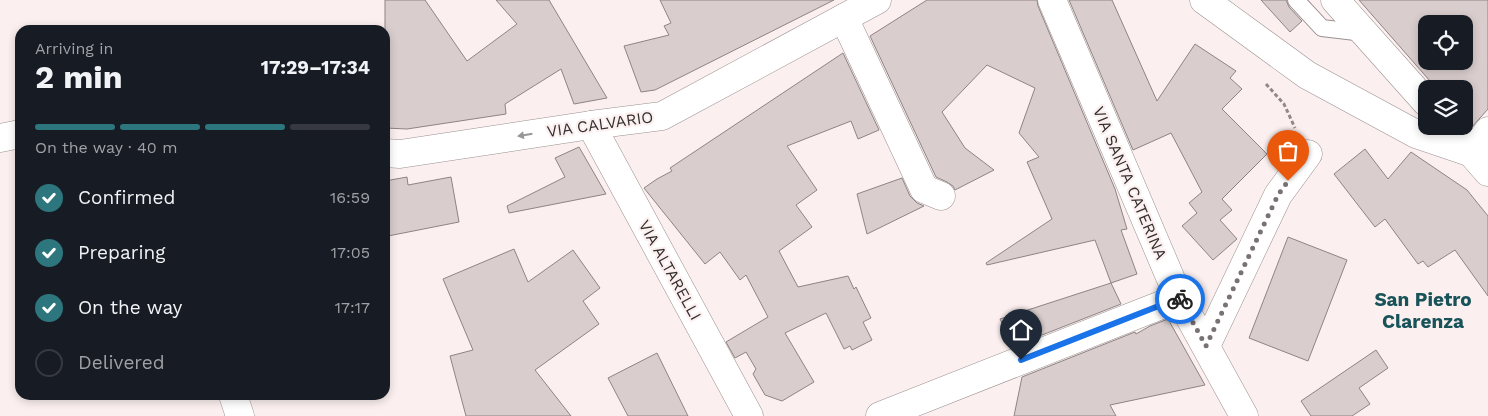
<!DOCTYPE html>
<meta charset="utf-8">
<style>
:root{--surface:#171b24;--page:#20242c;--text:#f1f3f6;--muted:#9ea1a6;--line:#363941;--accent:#2d767d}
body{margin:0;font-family:"Work Sans",sans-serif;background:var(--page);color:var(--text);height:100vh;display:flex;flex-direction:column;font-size:19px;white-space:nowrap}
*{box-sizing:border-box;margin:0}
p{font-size:16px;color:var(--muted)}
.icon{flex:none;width:28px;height:28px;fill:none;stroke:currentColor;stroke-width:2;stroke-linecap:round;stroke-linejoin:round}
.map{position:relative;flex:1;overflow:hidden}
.side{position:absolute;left:15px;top:25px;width:375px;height:375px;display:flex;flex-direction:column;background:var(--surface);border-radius:15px;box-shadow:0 2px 8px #0003}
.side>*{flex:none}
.buttons{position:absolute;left:1418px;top:15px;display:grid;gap:10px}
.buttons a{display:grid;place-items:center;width:55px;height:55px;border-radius:10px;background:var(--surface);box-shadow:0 2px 8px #0003;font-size:25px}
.pin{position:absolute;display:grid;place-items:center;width:42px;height:42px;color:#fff;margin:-51px -21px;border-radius:50% 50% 50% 0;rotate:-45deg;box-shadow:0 0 5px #0007}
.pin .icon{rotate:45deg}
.courier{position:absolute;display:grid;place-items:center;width:50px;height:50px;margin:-25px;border:4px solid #1a73e8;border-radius:50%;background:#fff;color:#222;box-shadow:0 1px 6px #0007}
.head em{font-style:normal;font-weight:700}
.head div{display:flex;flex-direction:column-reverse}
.head{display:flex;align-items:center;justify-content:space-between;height:85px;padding:0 20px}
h1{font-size:32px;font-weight:700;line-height:38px}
.bar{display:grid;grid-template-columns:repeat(4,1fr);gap:8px 5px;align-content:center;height:60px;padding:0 20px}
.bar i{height:6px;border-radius:4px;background:var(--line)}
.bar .selected{background:var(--accent)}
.bar p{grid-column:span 4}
ol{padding:0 20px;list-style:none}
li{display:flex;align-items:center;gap:15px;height:55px}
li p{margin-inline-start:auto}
li .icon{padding:5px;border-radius:50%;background:var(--accent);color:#fff;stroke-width:4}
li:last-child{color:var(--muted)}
li i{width:28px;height:28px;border:2px solid var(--line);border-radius:50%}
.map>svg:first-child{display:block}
.building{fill:#d9cecd;stroke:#8f8484;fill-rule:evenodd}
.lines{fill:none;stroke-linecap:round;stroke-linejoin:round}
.service-casing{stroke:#9b9190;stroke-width:18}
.minor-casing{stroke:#9b9190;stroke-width:29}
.tertiary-casing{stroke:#9b9190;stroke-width:29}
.path{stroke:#918a89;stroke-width:3;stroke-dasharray:4 2.5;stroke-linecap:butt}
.service{stroke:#fff;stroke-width:16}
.minor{stroke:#fff;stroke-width:28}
.tertiary{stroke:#fff;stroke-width:28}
.oneway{fill:#989696}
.done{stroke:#787272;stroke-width:5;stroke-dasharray:0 9}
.route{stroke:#1a73e8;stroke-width:6}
.labels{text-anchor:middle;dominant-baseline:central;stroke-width:4.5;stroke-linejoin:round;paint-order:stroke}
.street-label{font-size:16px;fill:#322e2e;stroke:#fbf0ef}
.quarter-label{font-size:19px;font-weight:bold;fill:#185359;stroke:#fbf0ef}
</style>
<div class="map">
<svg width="1488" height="416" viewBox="0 0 1488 416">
<rect width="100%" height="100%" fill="#fbf0ef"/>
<g class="building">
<polygon points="385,0 425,0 467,61 517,24 496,0 549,0 607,98 574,104 561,69 505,104 506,114 407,129 385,128"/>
<polygon points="660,0 834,0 655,90 641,92 624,46 669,35 664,26 671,23"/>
<polygon points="927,0 1037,0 1038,6 1115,189 1127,229 1121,230 1137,274 1111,283 1095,240 987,265 986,263 1052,219 1027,162 1039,157 1019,133 1035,88 987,65 942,112 965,148 994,170 955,190 953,186 947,182 936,177 870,36"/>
<polygon points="1069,0 1112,0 1157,101 1195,44 1236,71 1230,78 1242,89 1222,109 1267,154 1222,199 1232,210 1220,220 1237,239 1213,260 1182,226 1197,213 1189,203 1202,192 1171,133 1133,150"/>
<polygon points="1261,0 1286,0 1289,7 1302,21 1290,32"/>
<path d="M 1359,0 L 1488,0 L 1488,109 L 1471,128 L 1464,120 L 1464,89 L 1437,89 ZM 1426,24 L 1464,24 L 1464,61 L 1426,61 Z"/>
<polygon points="843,53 879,130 858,139 851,121 787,146 817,190 796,205 812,227 779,251 798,287 848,276 854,289 856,287 871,318 863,322 872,340 852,350 850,346 844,349 826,313 785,333 814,382 782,401 765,395 753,374 756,369 746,352 735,358 726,342 768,317 746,275 740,280 720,252 705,264 644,188 657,179 672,171 670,168"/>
<polygon points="579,147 606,194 509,213 507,206 565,177 555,158"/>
<polygon points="1365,149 1388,179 1411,152 1467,190 1488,216 1488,296 1455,250 1428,267 1423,261 1418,264 1385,219 1375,227 1334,174"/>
<polygon points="407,177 408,185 451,177 459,222 388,236 385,220 385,181"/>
<polygon points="902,178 910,196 917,203 924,206 867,234 857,194"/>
<polygon points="1288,237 1347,260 1308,361 1249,338"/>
<polygon points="514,249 528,282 573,250 600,288 583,301 599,324 535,370 571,416 466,416 450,356 473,350 443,279"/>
<polygon points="1111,283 1121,304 1014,346 1000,319"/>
<polygon points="1168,319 1205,385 1110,405 1116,416 1014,416 1022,377 1135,332 1136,334 1150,326"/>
<polygon points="1376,350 1388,368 1359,388 1370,404 1352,416 1311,416 1301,401"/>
<polygon points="657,353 688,416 628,416 608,378"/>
</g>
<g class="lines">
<defs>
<polyline id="service" points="1296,0 1322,28 1364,33"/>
<g id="minor">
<polyline points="1052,0 1179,298 1244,416"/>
<polyline points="1204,0 1307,75 1416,134 1472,153 1488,131"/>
<polyline points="844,18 924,189 941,196"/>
<polyline points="591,125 749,416"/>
<polyline points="0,138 20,134"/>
<polyline points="385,153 400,154 591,125 662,116 877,0"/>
<polyline points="1206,346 1278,195 1308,154"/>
<polyline points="233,395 240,416"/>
<polyline points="880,416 1179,298"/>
</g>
<g id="tertiary">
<polyline points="1335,0 1426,102"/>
<polyline points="1448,126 1488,172"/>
</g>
</defs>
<use href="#service" class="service-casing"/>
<use href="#minor" class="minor-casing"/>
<use href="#tertiary" class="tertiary-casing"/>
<polyline class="path" points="1266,84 1284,104 1295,128"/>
<use href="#service" class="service"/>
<use href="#minor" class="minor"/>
<use href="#tertiary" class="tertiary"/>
</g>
<defs><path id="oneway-solid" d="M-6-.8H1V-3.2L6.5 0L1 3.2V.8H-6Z" transform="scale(1.25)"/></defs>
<use class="oneway" href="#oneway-solid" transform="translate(525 135) rotate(171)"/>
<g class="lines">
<polyline class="done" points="1180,299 1206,346 1278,195 1288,181"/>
<polyline class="route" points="1021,360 1179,298 1180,299"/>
</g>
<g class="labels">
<g class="street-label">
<text transform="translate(600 124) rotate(-8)">VIA CALVARIO</text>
<text transform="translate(1130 183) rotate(67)">VIA SANTA CATERINA</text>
<text transform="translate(670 270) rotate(61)">VIA ALTARELLI</text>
</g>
<g class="quarter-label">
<text x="1423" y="299">San Pietro<tspan x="1423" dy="22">Clarenza</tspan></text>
</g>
</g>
</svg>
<div class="buttons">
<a><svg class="icon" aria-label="locate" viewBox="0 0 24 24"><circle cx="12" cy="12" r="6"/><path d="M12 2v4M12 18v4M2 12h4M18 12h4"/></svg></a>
<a><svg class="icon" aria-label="layers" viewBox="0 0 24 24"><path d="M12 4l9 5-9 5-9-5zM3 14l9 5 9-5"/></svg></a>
</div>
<div class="pin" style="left:1288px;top:181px;background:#ea580c"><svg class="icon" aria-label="bag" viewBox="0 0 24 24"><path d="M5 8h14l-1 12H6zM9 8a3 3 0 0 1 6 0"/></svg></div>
<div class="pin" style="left:1021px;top:360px;background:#1f2937"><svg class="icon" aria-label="home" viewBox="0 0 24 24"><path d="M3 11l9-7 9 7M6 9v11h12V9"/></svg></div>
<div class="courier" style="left:1180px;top:299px"><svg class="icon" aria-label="bike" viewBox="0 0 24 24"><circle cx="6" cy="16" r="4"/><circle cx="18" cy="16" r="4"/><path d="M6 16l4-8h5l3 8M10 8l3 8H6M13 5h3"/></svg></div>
<section class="side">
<div class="head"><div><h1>2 min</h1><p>Arriving in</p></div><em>17:29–17:34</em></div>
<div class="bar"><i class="selected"></i><i class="selected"></i><i class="selected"></i><i></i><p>On the way · 40 m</p></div>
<ol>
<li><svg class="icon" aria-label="check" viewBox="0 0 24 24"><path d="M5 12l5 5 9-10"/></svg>Confirmed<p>16:59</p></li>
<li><svg class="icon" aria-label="check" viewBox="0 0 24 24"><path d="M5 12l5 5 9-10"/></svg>Preparing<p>17:05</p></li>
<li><svg class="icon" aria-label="check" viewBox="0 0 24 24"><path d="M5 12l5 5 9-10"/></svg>On the way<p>17:17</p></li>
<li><i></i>Delivered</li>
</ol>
</section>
</div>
